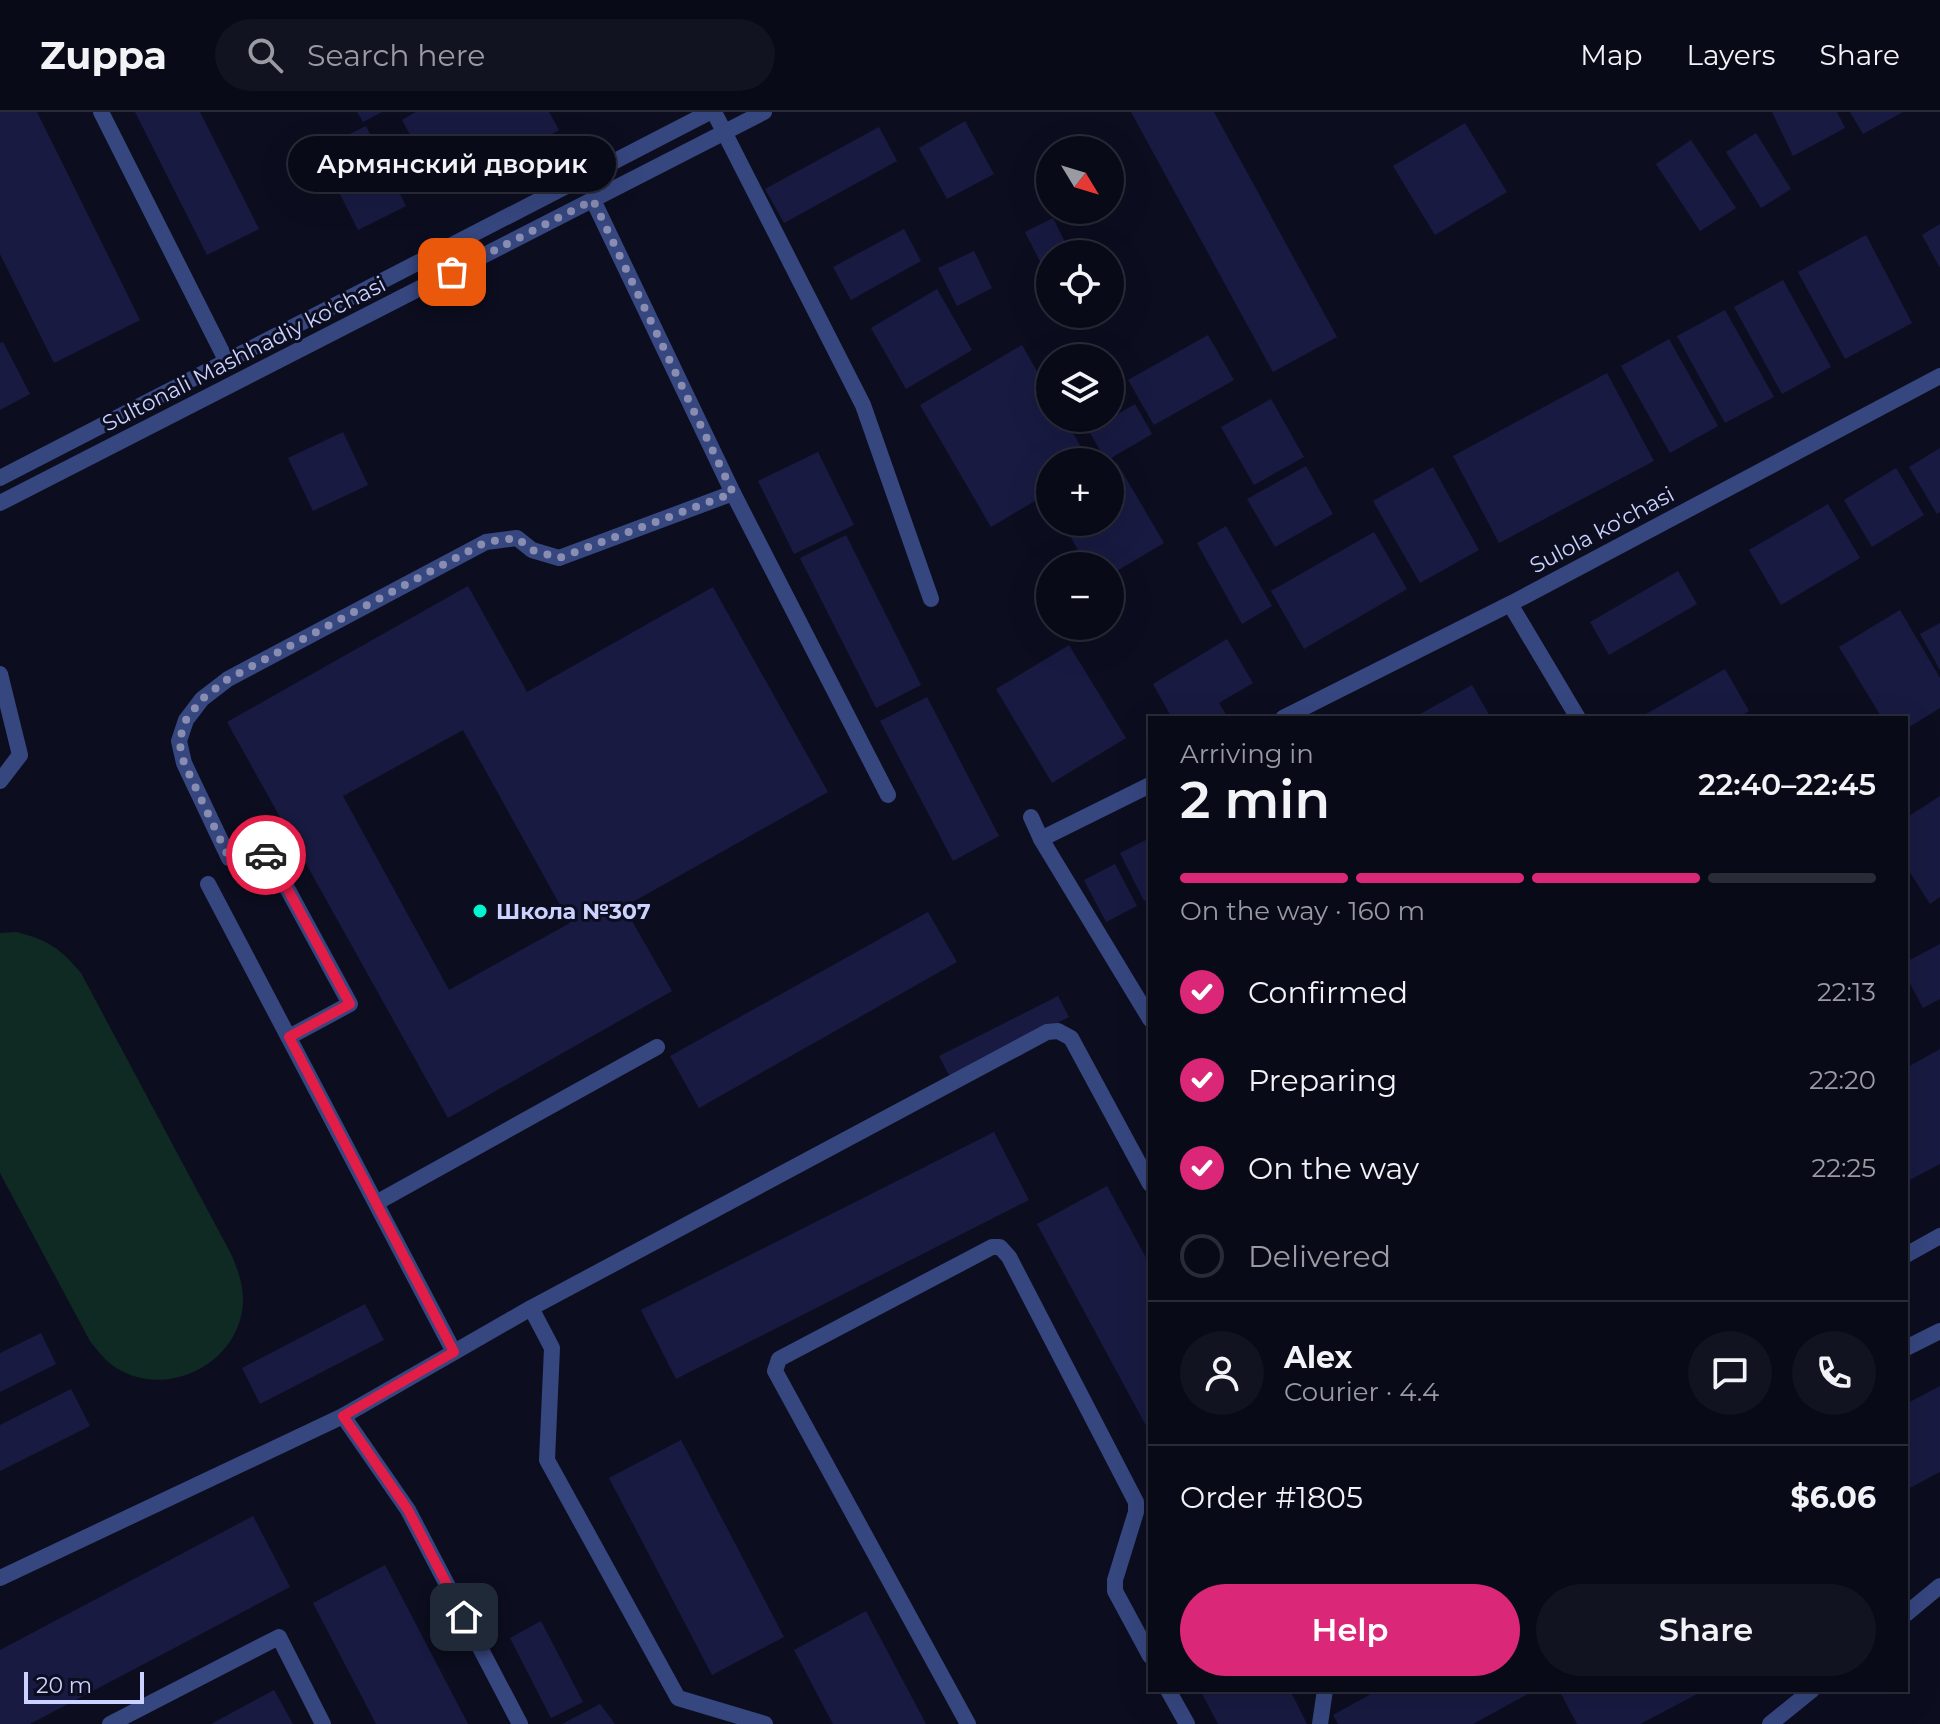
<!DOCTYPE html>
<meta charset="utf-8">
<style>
:root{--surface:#090a18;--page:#121321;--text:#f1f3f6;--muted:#999aa2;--line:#292b37;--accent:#db2777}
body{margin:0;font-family:Montserrat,sans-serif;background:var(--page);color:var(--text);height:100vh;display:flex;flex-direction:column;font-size:30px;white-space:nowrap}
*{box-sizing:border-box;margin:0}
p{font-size:26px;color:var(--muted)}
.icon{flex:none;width:44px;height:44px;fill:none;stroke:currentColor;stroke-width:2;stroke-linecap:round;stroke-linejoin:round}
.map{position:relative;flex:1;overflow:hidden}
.side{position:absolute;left:1148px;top:604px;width:760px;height:976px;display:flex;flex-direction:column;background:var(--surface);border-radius:0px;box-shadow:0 8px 32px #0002,0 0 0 2px var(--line)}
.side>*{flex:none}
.needle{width:52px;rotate:128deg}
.controls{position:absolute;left:1036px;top:24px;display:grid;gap:16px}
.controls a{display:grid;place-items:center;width:88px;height:88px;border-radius:50%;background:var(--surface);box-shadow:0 8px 32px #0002,0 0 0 2px var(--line);font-size:40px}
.scale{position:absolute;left:24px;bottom:20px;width:120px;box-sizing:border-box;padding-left:8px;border:4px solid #cbd2ff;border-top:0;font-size:22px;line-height:28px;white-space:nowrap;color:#cbd2ff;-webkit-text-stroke:6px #0c0e20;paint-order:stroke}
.pin{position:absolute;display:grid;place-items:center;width:68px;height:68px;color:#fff;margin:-34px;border-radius:16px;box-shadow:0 4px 12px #0006}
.courier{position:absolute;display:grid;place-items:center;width:80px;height:80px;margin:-40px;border:6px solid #e11d48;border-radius:50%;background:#fff;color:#222;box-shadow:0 2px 10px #0007}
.bubble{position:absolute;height:56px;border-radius:28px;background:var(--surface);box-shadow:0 8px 32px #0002,0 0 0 2px var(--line);font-size:26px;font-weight:600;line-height:56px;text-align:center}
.overview em{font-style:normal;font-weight:600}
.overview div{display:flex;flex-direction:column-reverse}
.overview{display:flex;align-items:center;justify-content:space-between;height:136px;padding:0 32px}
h1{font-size:52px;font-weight:600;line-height:60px}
.bar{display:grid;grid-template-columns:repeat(4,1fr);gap:12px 8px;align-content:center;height:96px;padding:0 32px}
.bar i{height:10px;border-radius:6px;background:var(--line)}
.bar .on{background:var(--accent)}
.bar p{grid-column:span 4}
.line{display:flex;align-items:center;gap:20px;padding:0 32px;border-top:2px solid var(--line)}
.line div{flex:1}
.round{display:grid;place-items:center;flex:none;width:84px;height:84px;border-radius:42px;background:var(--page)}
ol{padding:0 32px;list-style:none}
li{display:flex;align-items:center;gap:24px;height:88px}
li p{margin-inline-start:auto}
li .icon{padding:8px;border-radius:50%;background:var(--accent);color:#fff;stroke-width:4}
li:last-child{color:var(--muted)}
li i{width:44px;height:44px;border:4px solid var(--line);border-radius:50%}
.action{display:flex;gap:16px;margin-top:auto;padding:16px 32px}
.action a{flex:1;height:92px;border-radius:48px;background:var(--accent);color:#fff;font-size:32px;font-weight:600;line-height:92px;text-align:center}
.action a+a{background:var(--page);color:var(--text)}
header{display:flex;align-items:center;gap:48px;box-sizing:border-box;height:112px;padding:0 40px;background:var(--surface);border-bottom:2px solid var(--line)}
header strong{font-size:38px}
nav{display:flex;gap:44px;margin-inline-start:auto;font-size:28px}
.search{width:560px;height:72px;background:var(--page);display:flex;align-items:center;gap:20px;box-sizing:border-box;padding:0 28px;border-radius:44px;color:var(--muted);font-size:30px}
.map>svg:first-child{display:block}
.green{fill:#0f2a22}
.building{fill:#181a41;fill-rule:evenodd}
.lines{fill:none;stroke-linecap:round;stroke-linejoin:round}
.service{stroke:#36467f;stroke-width:16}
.minor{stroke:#36467f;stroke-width:16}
.tertiary{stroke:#36467f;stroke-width:16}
.done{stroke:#888db1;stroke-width:8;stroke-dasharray:0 14.4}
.route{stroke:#e11d48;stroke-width:10}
.poi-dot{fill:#00f6cf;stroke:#0c0e20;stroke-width:3}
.labels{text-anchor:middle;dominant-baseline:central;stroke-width:6;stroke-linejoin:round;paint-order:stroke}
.street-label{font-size:22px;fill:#cbd2ff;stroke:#0c0e20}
.poi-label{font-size:22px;font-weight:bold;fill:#cbd2ff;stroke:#0c0e20;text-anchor:start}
</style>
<header>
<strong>Zuppa</strong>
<div class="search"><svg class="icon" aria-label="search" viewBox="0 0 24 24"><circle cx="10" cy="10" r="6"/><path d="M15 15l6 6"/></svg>Search here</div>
<nav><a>Map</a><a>Layers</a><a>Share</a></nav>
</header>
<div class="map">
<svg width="1940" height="1612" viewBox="0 0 1940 1612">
<rect width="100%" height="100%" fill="#0c0e20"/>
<path class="green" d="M 16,820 C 48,828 60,836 81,861 L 231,1142 C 238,1158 243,1172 243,1189 C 241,1256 155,1293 106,1248 C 100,1242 95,1235 90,1229 L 0,1061 L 0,821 Z"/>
<g class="building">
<polygon points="0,0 37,0 140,208 54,251 0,142"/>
<polygon points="135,0 200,0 259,117 207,143"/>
<polygon points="357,0 382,0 363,10"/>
<polygon points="416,0 549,0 559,18 442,82 402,8"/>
<polygon points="1131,0 1214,0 1337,225 1273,260"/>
<polygon points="1772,0 1837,0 1845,16 1793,44"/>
<polygon points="1850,0 1903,0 1863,22"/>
<polygon points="965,9 994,62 947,87 919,36"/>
<polygon points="1465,11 1507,80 1435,123 1393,54"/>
<polygon points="366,14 406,94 358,118 318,38"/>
<polygon points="879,15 897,49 784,111 765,77"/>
<polygon points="1756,21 1791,77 1761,96 1726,40"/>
<polygon points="1691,28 1736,96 1700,119 1656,52"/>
<polygon points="1053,106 1071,142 1050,142 1050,169 1025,120"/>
<polygon points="1940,112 1940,156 1922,123"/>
<polygon points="904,117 921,149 851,188 833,155"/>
<polygon points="1866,123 1912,211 1845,247 1798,160"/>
<polygon points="974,139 992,176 957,194 938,156"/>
<polygon points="1783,168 1831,255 1782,282 1734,195"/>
<polygon points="937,177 972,238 906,277 871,216"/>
<polygon points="1725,198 1774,285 1725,311 1677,224"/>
<polygon points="1208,223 1234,268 1154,313 1128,268"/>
<polygon points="1669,227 1718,314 1670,341 1621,254"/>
<polygon points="3,230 30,282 0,298 0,231"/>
<polygon points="1073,230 1082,246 1050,246 1050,255 1045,246"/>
<polygon points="1022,233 1050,282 1050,306 1064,306 1090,350 1050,350 1050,380 991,415 920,293"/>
<polygon points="1607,261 1654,349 1499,431 1453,344"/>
<polygon points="1271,287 1304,345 1254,373 1221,315"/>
<polygon points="1135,292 1152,322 1106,349 1089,319"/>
<polygon points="1080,306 1098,306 1085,314"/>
<polygon points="343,320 368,373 313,399 288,346"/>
<polygon points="1940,336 1940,400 1937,402 1909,355"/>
<polygon points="818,340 854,413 794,442 758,369"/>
<polygon points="1117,351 1164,431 1110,463 1110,454 1087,454 1062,410 1110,410 1110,355"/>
<polygon points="1306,354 1333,402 1275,435 1247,387"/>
<polygon points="1433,355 1479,438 1420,471 1373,389"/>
<polygon points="1896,356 1924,403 1872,435 1844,388"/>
<polygon points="1828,392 1860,446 1781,493 1749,438"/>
<polygon points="1226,414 1272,494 1242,512 1197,431"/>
<polygon points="1374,420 1407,477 1304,537 1271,479"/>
<polygon points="846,423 921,573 876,596 800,446"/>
<polygon points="1678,459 1697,492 1609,543 1590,510"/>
<path d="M 468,474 L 527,580 L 713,475 L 828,680 L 624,795 L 672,879 L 448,1006 L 227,610 ZM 463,618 L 570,811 L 449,878 L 343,684 Z"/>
<polygon points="1900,498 1940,566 1940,596 1906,617 1906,606 1882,606 1839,535"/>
<polygon points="1940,511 1940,558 1920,522"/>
<polygon points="1227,527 1253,571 1219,591 1228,606 1172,606 1153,572"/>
<polygon points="1069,533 1126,626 1052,671 996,577"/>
<polygon points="1725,557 1749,599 1737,606 1639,606"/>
<polygon points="1472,573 1491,606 1413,606"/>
<polygon points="927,585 999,724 953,749 880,609"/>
<polygon points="1940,684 1940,785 1930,792 1906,754 1906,706"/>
<polygon points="1150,726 1150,786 1144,789 1120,741"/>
<polygon points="1115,752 1137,794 1106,810 1084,768"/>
<polygon points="928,800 957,850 699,996 670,944"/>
<polygon points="1940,832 1940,887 1923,896 1906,864 1906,850"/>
<polygon points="1058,884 1069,905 950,965 939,944"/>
<polygon points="1940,937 1940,1052 1906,1070 1906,956"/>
<polygon points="994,1020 1029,1088 676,1267 641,1198"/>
<polygon points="1107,1074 1150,1153 1150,1321 1037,1112"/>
<polygon points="365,1192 384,1228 260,1292 242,1256"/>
<polygon points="41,1221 56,1252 0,1280 0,1241"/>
<polygon points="1940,1274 1940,1360 1906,1378 1906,1292"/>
<polygon points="71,1277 90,1314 0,1359 0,1313"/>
<polygon points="681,1328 784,1525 712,1563 609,1366"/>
<polygon points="253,1404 290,1475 30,1612 0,1612 0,1538"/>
<polygon points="385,1453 468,1612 376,1612 313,1491"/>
<polygon points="866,1499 926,1612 833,1612 794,1538"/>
<polygon points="541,1509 583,1590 551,1606 510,1526"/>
<polygon points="274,1578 293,1612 211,1612"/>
<polygon points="1200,1578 1290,1578 1307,1612 1218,1612"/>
<polygon points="1378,1578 1535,1578 1473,1612 1338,1612 1333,1603"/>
<polygon points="1559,1578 1705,1578 1640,1612 1577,1612"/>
<polygon points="600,1592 615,1612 562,1612"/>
</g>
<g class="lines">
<g class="service">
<polyline points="101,0 227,250"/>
<polyline points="593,88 733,381"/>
<polyline points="1510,492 1578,606"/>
<polyline points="0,562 20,643 0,669"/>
<polyline points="208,772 454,1240"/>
<polyline points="289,925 350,892 269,743 229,746 184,651 179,629 186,608 202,587 228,567 486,430 517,426 532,438 559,446 733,381 888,683"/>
<polyline points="376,1091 657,935"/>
<polyline points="531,1196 552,1236 547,1348 678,1586 765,1612"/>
<polyline points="1906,1236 1940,1219"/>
<polyline points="343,1304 408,1398 520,1612"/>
<polyline points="1906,1502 1940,1474"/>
<polyline points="1168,1578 1187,1612"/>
<polyline points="110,1612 279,1525 323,1612"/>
<polyline points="968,1612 775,1259 779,1247 992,1135 1000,1135 1009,1145 1136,1390 1136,1400 1115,1468 1115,1479 1150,1544"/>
<polyline points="1320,1612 1325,1578"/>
<polyline points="1770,1612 1812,1578"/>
</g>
<g class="minor">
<polyline points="714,0 863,293 931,487"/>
<polyline points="1283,606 1510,492 1940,264"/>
<polyline points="1031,705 1041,727 1150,907"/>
<polyline points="1041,727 1150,673"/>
<polyline points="1906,1143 1940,1124"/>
<polyline points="0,1466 343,1304 531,1196 1047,920 1058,919 1071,926 1150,1072"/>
</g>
<g class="tertiary">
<polyline points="0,366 710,0"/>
<polyline points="0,391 764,0"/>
</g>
</g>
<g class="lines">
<polyline class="done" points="266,743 229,746 184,651 179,629 186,608 202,587 228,567 486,430 517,426 532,438 559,446 733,381 593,88 452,160"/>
<polyline class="route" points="266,743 269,743 350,892 289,925 454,1240 343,1304 408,1398 464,1505"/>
</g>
<circle class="poi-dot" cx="480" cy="799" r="8"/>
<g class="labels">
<g class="street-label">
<text transform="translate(244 242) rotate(-27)">Sultonali Mashhadiy ko'chasi</text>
<text transform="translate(1602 418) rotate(-28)">Sulola ko'chasi</text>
</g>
<g class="poi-label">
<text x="496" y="799">Школа №307</text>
</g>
</g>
</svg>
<div class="controls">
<a><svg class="needle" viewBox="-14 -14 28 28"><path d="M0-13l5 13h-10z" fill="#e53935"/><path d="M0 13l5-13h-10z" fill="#999aa2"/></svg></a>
<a><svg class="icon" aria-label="locate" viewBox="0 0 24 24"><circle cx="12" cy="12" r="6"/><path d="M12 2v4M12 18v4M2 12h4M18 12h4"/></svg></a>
<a><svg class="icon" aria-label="layers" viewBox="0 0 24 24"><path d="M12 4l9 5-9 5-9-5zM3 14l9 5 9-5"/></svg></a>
<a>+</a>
<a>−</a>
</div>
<div class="scale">20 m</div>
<div class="pin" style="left:452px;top:160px;background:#ea580c"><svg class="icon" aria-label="bag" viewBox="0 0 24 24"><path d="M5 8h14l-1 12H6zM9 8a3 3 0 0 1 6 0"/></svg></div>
<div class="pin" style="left:464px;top:1505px;background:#1f2937"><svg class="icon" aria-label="home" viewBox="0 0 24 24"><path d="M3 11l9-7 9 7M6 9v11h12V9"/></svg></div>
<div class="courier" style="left:266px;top:743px"><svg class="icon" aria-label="car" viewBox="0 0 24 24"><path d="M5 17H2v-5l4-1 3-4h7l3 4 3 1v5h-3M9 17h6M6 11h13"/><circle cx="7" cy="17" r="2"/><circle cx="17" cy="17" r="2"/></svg></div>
<div class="bubble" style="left:288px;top:24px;width:328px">Армянский дворик</div>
<section class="side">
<div class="overview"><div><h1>2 min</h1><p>Arriving in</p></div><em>22:40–22:45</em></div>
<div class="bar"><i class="on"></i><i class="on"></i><i class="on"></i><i></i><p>On the way · 160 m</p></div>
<ol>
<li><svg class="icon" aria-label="check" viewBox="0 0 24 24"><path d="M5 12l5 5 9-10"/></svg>Confirmed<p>22:13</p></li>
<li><svg class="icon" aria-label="check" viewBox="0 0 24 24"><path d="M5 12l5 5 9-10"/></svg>Preparing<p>22:20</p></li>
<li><svg class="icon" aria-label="check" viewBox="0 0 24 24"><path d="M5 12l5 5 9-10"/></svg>On the way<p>22:25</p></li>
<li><i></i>Delivered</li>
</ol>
<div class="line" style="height:144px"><a class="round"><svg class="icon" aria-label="person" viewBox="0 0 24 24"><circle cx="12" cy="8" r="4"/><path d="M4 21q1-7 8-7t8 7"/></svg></a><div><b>Alex</b><p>Courier · 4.4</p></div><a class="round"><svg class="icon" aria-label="chat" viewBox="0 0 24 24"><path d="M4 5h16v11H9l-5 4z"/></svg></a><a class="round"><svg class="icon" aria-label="phone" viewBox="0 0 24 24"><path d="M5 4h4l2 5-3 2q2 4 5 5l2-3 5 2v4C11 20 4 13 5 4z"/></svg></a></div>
<div class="line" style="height:104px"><div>Order #1805</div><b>$6.06</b></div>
<div class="action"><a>Help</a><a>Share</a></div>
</section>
</div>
